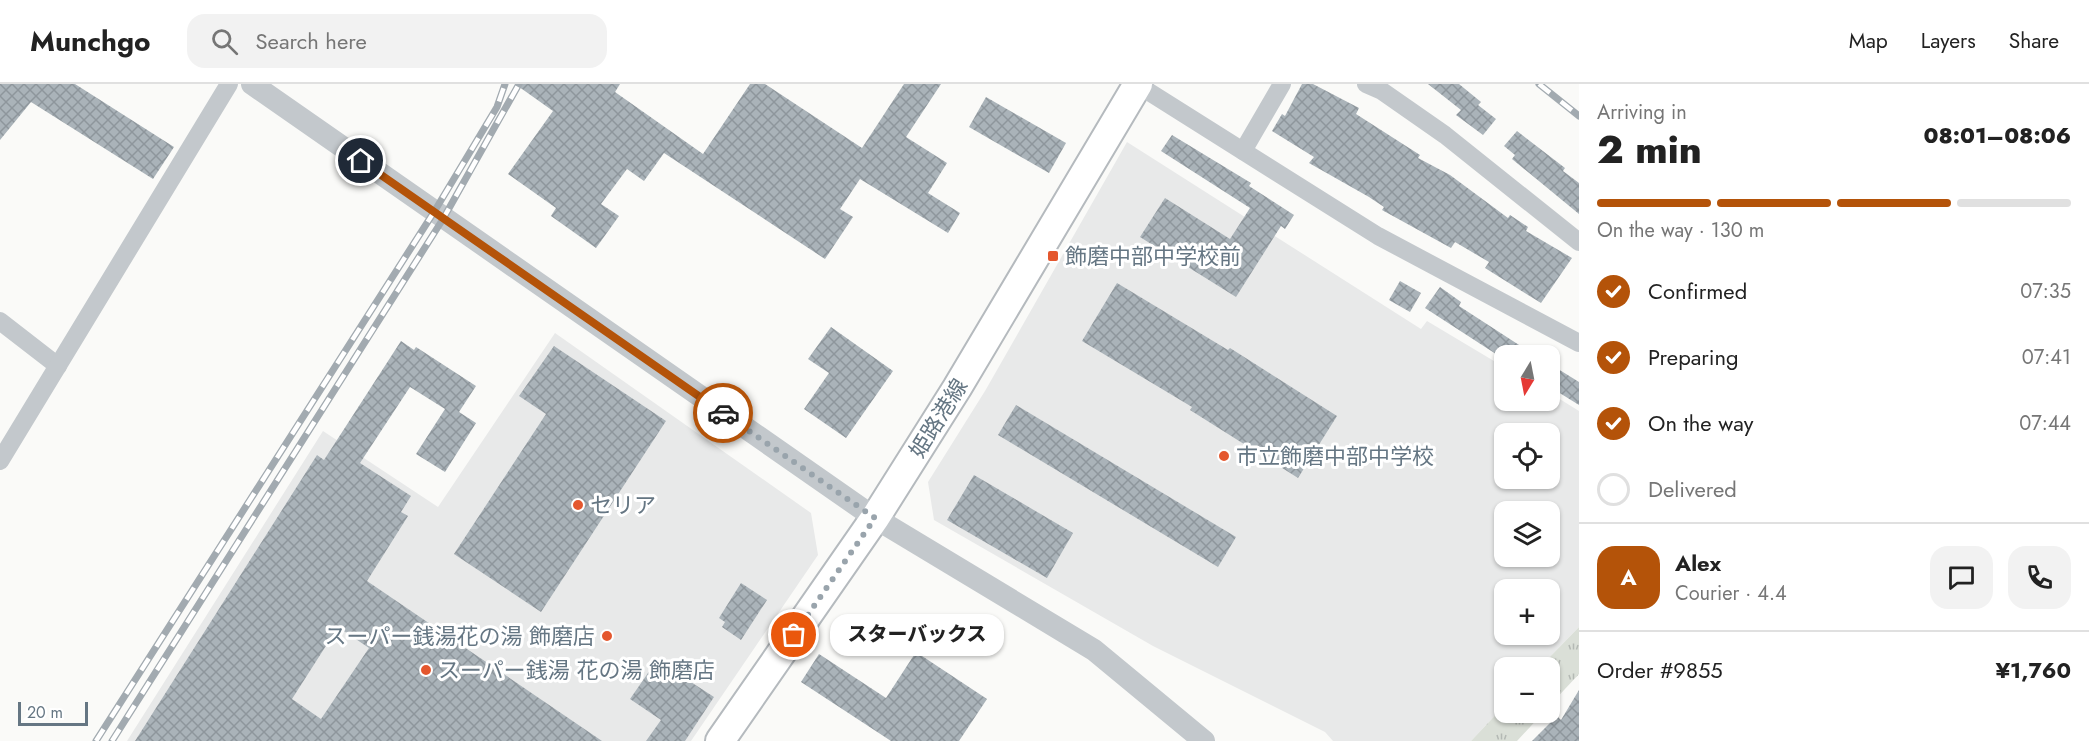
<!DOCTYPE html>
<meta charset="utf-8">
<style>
:root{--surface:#fff;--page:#f2f2f2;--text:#222;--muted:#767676;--line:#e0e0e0;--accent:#b45309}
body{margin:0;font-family:Jost,"Noto Sans JP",sans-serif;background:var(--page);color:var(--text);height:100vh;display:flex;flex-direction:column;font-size:22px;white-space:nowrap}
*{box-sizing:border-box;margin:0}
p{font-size:20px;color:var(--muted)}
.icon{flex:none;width:33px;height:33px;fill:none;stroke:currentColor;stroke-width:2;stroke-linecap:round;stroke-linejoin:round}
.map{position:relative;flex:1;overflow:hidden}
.side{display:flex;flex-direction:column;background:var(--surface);width:510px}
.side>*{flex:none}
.needle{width:39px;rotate:190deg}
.fabs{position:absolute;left:1494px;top:261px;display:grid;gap:12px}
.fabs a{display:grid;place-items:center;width:66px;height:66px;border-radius:12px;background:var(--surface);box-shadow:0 2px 4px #0004;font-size:30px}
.scale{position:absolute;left:18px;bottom:15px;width:70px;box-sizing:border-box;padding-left:6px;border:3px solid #657683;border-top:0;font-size:16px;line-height:21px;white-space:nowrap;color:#657683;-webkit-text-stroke:4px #fff;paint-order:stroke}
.pin{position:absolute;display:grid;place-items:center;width:51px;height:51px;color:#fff;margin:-26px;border:3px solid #fff;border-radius:50%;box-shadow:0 2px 6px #0007}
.courier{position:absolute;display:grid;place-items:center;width:60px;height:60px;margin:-30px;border:4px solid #b45309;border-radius:50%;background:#fff;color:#222;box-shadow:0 2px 8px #0007}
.bubble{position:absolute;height:42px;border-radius:18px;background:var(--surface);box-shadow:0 2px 4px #0004;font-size:20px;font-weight:800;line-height:42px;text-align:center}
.headline em{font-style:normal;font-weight:800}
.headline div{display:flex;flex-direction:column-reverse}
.headline{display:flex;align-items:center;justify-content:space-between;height:102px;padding:0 18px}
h1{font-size:39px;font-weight:800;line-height:45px}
.bar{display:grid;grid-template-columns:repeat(4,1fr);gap:9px 6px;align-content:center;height:72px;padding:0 18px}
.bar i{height:8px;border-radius:4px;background:var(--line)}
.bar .selected{background:var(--accent)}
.bar p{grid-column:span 4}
.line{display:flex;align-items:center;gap:15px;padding:0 18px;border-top:2px solid var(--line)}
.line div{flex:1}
.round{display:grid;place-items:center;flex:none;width:63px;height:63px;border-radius:18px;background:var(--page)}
ol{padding:0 18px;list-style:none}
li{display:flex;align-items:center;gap:18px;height:66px}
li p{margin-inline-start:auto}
li .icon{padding:6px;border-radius:50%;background:var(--accent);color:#fff;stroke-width:4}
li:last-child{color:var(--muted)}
li i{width:33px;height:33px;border:3px solid var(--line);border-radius:50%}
header{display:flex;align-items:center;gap:36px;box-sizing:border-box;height:84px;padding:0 30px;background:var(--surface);border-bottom:2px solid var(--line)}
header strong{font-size:28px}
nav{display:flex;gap:33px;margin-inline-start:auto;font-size:21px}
.search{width:420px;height:54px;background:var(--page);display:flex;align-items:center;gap:15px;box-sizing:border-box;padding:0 21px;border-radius:18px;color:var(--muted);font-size:22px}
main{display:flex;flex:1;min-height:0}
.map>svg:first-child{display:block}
.built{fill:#e8e9e9;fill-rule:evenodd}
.grass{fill:url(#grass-tufts)}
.building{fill:url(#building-cross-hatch);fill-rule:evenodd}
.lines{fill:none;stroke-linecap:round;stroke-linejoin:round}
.primary-casing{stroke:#b5babe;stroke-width:32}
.minor{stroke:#c3c8cc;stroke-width:18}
.tertiary{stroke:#c3c8cc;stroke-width:22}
.primary{stroke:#fff;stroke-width:28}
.rail-casing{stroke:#a2aab0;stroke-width:7}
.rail{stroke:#fff;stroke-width:4.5;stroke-dasharray:14;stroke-linecap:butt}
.done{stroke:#99a4ac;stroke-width:6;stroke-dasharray:0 10.8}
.route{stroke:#b45309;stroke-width:8}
.poi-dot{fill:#e4572e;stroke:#fff;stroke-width:2}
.labels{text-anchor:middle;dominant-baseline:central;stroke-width:6;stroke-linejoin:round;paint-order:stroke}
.poi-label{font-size:22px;fill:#657683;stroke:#fff;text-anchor:start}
.street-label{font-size:22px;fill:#657683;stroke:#fff}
</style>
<header>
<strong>Munchgo</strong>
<div class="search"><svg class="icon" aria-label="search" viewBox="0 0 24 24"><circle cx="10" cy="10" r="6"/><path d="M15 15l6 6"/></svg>Search here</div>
<nav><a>Map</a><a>Layers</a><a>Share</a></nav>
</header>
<main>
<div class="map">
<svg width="1579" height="657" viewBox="0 0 1579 657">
<defs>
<pattern id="grass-tufts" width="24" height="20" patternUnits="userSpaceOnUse" patternTransform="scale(1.5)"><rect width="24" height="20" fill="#dadfd7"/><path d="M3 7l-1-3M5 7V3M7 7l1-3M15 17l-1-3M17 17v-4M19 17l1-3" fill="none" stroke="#b4b9b4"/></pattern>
<pattern id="building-cross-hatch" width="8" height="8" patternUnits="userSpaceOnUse" patternTransform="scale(1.5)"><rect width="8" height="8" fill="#aab3b9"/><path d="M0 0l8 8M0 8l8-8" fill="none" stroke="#8e969c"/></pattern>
</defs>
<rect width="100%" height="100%" fill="#fafaf8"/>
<g class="built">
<path d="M 1127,58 L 1421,245 L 1427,237 L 1504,283 L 1504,316 L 1550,316 L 1550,309 L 1579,327 L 1579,543 L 1540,583 L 1504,584 L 1504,622 L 1471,657 L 1333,657 L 1325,648 L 1153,562 L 934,436 L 928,398 L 985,307 ZM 1504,350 L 1550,350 L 1550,394 L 1504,394 ZM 1504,428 L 1550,428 L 1550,472 L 1504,472 ZM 1504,506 L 1550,506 L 1550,550 L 1504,550 Z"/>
<polygon points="555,249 811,429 818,471 691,657 127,657 323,347 438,423"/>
</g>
<g class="grass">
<polygon points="1579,543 1579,590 1550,621 1550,584 1540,583"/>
<polygon points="1504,622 1504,628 1543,629 1517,657 1471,657"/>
</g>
<g class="building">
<polygon points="0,0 75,0 174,63 153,95 31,18 0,56"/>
<polygon points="515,0 620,0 615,8 703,70 750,0 765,0 862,64 904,0 941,0 906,53 947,79 928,109 960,129 948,149 860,95 840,125 853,133 825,175 664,69 644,97 627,85 601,120 619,132 596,164 551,132 556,124 508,90 553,27"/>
<polygon points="1302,0 1313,0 1359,24 1356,30 1420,71 1418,74 1450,91 1508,134 1510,131 1528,143 1526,147 1572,174 1541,219 1485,184 1489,178 1455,158 1451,164 1382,126 1384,123 1369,113 1309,79 1314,73 1272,47 1282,30 1285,32"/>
<polygon points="1428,0 1459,0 1481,18 1478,21 1496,35 1483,51 1456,31 1461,26"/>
<polygon points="986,13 1066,59 1049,89 969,43"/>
<polygon points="1517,47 1565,84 1563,87 1579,99 1579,130 1512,75 1515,71 1504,62"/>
<polygon points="1172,51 1251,99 1249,102 1294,131 1285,145 1281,142 1236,213 1140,153 1165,114 1230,155 1250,124 1161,67"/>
<polygon points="1400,197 1421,209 1410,228 1389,216"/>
<polygon points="1117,199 1228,266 1230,264 1337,332 1298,394 1190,326 1192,323 1082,257"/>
<polygon points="1440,203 1461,218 1459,222 1536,272 1499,272 1425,224"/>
<polygon points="831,243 893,287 846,354 804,325 829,289 808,275"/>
<path d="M 401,257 L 414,266 L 416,263 L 476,302 L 459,328 L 476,339 L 445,388 L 416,370 L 445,325 L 410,303 L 360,379 L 411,412 L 401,428 L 408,432 L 367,497 L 602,657 L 135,657 L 317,371 L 324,376 ZM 338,543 L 369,564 L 321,635 L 292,615 Z"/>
<polygon points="554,262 666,337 541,528 454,470 546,330 519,312"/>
<polygon points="1550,280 1579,298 1579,321 1550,303"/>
<polygon points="1016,321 1236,453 1218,483 998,351"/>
<polygon points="974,391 1073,449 1047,494 947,436"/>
<polygon points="741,499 767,516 741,556 722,543 725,538 719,534"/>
<polygon points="916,568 987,615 959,657 891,657 801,598 819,570 886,614"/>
<polygon points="657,576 714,613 685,657 646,657 661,636 630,615"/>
<polygon points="1579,606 1579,657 1532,657 1557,632 1561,636"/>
</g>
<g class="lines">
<defs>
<polyline id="primary" points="720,657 875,434 957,304 1138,0"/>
</defs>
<use href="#primary" class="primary-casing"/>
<g class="minor">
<polyline points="1366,0 1382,7 1445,51 1579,158"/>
<polyline points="1138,1 1378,152 1579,259"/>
<polyline points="1243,67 1282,0"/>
<polyline points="0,237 58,282"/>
<polyline points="0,377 229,0"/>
</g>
<polyline class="tertiary" points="252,0 875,434 1094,566 1204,657"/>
<use href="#primary" class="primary"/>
<defs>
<g id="rail">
<polyline points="1539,0 1579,32"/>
<polyline points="96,657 434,128 497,23 505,0"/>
<polyline points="112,657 443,135 519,0"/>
</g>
</defs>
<use href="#rail" class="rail-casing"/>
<use href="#rail" class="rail"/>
</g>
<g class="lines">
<polyline class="done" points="723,329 875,434 794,551"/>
<polyline class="route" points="361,77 723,329"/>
</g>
<g class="poi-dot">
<rect x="1047" y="166" width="12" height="12" rx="3"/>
<circle cx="1224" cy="372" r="6"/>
<circle cx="578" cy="421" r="6"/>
<circle cx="607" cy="552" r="6"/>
<circle cx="426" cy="586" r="6"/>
</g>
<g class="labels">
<g class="poi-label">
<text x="1065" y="172">飾磨中部中学校前</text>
<text x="1236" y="372">市立飾磨中部中学校</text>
<text x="590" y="421">セリア</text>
<text x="595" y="552" text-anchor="end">スーパー銭湯花の湯 飾磨店</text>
<text x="438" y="586">スーパー銭湯 花の湯 飾磨店</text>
</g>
<g class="street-label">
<text transform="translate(938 334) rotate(-58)">姫路港線</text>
</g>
</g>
</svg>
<div class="fabs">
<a><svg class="needle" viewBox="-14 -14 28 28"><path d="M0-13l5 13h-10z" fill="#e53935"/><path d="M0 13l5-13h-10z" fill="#767676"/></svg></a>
<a><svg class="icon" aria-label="locate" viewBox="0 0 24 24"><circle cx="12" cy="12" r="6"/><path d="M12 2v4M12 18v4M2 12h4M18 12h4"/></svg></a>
<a><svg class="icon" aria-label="layers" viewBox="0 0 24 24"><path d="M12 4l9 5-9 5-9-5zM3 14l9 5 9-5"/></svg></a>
<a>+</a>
<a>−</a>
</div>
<div class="scale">20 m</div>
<div class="pin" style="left:794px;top:551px;background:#ea580c"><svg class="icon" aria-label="bag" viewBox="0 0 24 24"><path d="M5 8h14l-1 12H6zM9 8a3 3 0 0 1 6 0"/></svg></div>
<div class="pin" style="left:361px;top:77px;background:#1f2937"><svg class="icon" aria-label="home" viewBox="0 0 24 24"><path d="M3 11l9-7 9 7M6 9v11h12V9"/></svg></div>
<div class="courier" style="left:723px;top:329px"><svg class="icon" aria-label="car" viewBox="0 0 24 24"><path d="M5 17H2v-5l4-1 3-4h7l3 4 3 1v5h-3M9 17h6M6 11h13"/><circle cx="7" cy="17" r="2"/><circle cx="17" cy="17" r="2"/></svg></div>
<div class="bubble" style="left:830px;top:530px;width:174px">スターバックス</div>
</div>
<section class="side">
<div class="headline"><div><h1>2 min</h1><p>Arriving in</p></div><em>08:01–08:06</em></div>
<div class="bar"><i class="selected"></i><i class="selected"></i><i class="selected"></i><i></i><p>On the way · 130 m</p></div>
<ol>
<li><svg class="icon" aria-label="check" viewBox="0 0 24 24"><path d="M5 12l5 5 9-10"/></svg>Confirmed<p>07:35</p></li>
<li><svg class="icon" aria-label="check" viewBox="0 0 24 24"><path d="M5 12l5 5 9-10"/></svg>Preparing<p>07:41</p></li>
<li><svg class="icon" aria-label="check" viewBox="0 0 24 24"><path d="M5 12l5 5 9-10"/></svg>On the way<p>07:44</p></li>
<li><i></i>Delivered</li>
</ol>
<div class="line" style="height:108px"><b class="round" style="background:var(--accent);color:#fff">A</b><div><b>Alex</b><p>Courier · 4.4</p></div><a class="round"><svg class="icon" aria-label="chat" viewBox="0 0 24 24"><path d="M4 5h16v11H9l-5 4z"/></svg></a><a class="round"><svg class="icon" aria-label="phone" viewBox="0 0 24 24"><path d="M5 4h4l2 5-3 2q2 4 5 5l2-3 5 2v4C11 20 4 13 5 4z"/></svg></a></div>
<div class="line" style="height:78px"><div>Order #9855</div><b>¥1,760</b></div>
</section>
</main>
